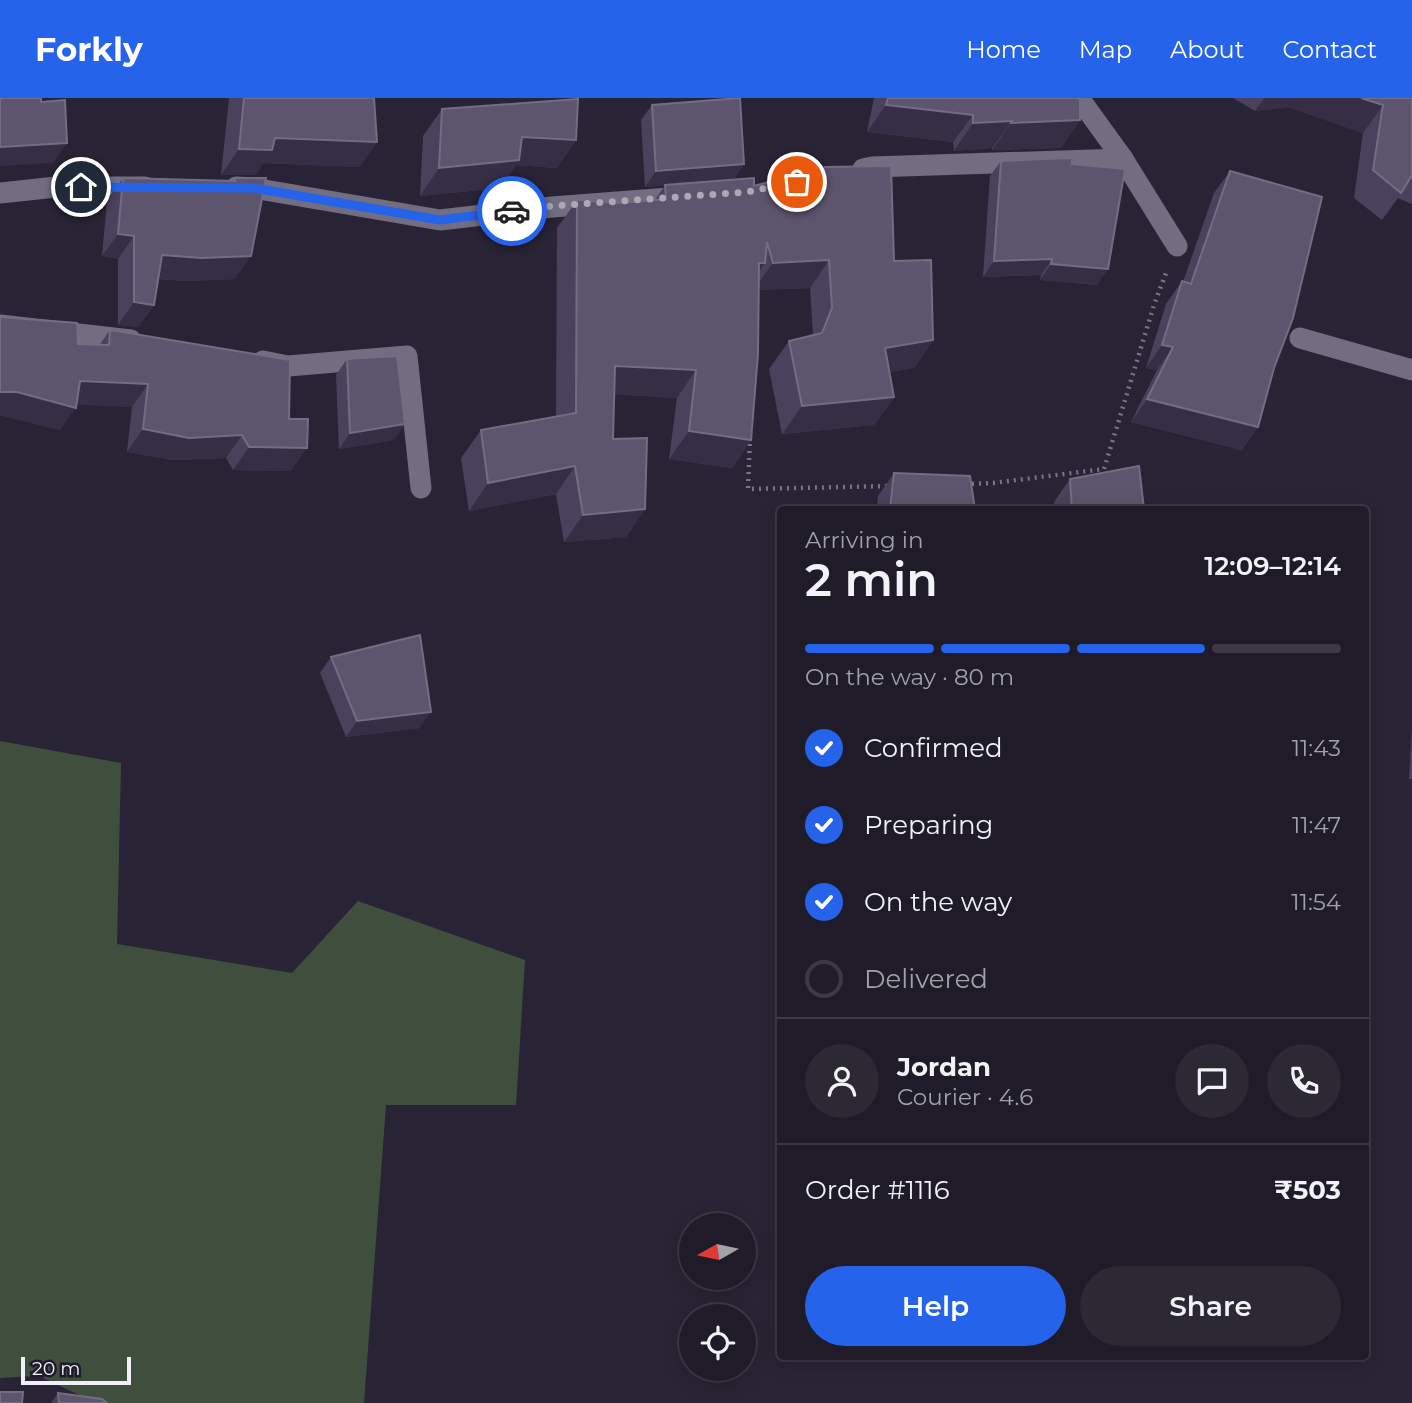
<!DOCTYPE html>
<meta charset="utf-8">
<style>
:root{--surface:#1f1b28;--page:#2c2834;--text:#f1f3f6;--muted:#a1a1a8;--line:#3c3945;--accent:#2563eb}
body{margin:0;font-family:Montserrat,sans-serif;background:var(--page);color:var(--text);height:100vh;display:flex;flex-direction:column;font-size:26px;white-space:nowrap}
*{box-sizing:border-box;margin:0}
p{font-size:23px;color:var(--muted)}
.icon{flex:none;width:38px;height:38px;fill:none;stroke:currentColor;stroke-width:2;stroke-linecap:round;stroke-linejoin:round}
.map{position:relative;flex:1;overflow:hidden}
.details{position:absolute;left:777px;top:408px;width:592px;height:854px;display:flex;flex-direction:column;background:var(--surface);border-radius:7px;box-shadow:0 4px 18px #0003,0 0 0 2px var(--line)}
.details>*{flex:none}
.needle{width:46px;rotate:261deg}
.tools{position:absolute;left:679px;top:1115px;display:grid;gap:14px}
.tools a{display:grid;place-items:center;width:77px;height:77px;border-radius:50%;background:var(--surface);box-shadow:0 4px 18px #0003,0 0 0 2px var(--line);font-size:35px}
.scale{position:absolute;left:21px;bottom:18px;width:110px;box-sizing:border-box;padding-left:7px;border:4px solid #f2effb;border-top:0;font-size:19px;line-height:24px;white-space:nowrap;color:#f2effb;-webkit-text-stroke:5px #1f1a2b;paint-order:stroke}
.pin{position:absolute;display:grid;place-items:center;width:60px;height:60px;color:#fff;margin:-30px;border:4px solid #fff;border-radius:50%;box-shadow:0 2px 7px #0007}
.courier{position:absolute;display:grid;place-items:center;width:70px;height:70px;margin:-35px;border:5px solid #2563eb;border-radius:50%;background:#fff;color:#222;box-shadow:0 2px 9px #0007}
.summary em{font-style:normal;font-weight:600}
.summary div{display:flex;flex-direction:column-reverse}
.summary{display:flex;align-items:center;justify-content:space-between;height:119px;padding:0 28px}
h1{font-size:46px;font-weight:600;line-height:52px}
.bar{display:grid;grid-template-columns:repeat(4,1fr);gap:10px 7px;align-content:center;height:84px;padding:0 28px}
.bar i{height:9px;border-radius:5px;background:var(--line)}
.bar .selected{background:var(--accent)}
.bar p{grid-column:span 4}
.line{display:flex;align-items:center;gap:18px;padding:0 28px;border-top:2px solid var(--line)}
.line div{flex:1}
.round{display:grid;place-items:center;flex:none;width:74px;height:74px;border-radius:37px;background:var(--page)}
ol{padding:0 28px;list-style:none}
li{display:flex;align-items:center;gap:21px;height:77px}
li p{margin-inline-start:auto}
li .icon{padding:7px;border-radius:50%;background:var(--accent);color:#fff;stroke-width:4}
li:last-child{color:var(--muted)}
li i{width:38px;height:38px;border:4px solid var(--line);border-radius:50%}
.action{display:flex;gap:14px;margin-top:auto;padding:14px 28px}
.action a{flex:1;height:80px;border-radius:42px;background:var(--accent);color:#fff;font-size:28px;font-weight:600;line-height:80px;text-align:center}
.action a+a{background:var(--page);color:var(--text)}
header{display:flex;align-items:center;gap:42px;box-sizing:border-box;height:98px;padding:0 35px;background:var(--accent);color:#fff}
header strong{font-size:33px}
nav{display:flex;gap:38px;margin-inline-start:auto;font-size:24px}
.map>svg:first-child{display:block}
.green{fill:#404f3d}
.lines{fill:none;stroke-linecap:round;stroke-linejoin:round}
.path{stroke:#797584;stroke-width:4.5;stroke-dasharray:2 5;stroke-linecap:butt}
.street{stroke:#736d82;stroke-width:21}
.wall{fill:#4a425c}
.shaded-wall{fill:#352e45}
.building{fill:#5c556d;stroke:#736d83;stroke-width:2}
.done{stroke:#aca8b6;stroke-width:7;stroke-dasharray:0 12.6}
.route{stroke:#2563eb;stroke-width:9}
</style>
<header>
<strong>Forkly</strong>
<nav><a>Home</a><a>Map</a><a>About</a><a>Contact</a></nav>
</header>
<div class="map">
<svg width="1412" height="1305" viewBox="0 0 1412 1305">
<rect width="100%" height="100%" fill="#292435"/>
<polygon class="green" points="0,643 121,665 117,846 292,875 358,803 525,862 516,1007 386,1007 364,1305 96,1305 39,1278 0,1280"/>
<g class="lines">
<g class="path">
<polyline points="750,339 748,391 890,388"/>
<polyline points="965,386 993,385 1104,371 1154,207 1166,175"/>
</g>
<g class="street">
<polyline points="1079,0 1123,61"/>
<polyline points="863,71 872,69 1123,61 1177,148"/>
<polyline points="236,89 253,90 440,122 552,109 683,99"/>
<polyline points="0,95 56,89 145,89"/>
<polyline points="0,227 131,242"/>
<polyline points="1300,240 1412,272"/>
<polyline points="263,263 288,268 407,258 421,390"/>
</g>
</g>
<g class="wall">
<polygon points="229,0 374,0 377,44 359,69 263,65 255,77 221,77"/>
<polygon points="874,0 1080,0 1080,22 1061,50 992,52 992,50 954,53 953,44 867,34"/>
<polygon points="1233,0 1412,0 1412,106 1398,100 1382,122 1354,100 1363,35 1288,9 1255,13"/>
<polygon points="652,7 744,66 733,82 645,89 641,22"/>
<polygon points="442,11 576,42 557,70 516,67 500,90 420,98 423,38"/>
<polygon points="1001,63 1072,66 1097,187 1040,182 1041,177 983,179 990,78"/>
<polygon points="1230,73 1274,270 1258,329 1242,352 1131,324 1157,272 1146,270 1166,206 1182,183 1183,184 1214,95"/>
<polygon points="123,80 233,83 235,80 235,181 185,183 158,181 154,207 138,229 118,227 118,161 102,158 107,102"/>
<polygon points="665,87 754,88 894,163 933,242 914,270 889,274 894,299 874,327 782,336 769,271 789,243 813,237 810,190 758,192 751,342 732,370 669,361 677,300 614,296 613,341 645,411 626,439 564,444 556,396 469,413 461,360 481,332 556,319 557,130 577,102 619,105 655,102"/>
<polygon points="0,219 78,246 100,246 110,232 289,321 291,373 233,372 226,360 173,362 127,354 132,309 77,306 60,332 0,317"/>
<polygon points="347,261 394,342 339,351 336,277"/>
<polygon points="894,375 975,411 877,411 878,398"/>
<polygon points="1070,381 1144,411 1054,411 1054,404"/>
<polygon points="331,559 420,630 346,639 320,575"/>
<polygon points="1412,631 1412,681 1409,681"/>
<polygon points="58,1295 107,1305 51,1305"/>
</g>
<g class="shaded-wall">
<polygon points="1264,0 1361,0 1383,7 1363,35 1288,9 1255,13"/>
<polygon points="886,7 973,17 953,44 867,34"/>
<polygon points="1080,22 1061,50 992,52 1011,25"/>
<polygon points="1012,23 992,50 954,53 973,25"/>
<polygon points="522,39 576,42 557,70 516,67 500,90 420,98 439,70"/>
<polygon points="275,40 377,44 359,69 263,65 255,77 221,77 239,51"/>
<polygon points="67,45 53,65 0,68 0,49"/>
<polygon points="744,66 733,82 645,89 656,73"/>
<polygon points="118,136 134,138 118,161 102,158"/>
<polygon points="162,157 251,158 235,181 185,183 146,180"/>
<polygon points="1052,161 1041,177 983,179 994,163"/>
<polygon points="829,162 810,190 753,192 773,165"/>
<polygon points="759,165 765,165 746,193"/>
<polygon points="1051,166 1108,171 1097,187 1040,182"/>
<polygon points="134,204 154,207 138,229 118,227"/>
<polygon points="933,242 914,270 865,278 885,250"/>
<polygon points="1162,247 1173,249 1157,272 1146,270"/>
<polygon points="615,268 696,272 677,300 596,295"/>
<polygon points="80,283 148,286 132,309 64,306"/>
<polygon points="0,294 17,294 76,310 60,332 0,317"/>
<polygon points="894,299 874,327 782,336 802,308"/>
<polygon points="1147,301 1258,329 1242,352 1131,324"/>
<polygon points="405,326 394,342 339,351 350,335"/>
<polygon points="143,331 242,337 226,360 173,362 127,354"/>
<polygon points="689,333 751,342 732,370 669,361"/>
<polygon points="249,349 307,350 291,373 233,372"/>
<polygon points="575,368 556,396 469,413 488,385"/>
<polygon points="645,411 626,439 564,444 583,417"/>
<polygon points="431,614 420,630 346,639 357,623"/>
</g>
<g class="building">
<polygon points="0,0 41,0 41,4 65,2 67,45 0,49"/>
<polygon points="244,0 374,0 377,44 275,40 272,52 239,51"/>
<polygon points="740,0 744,66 656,73 652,7"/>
<polygon points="888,0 1080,0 1080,22 1011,25 1012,23 973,25 973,17 886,7"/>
<polygon points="1361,0 1412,0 1412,77 1401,95 1373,72 1383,7"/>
<polygon points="578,1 576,42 522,39 519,62 439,70 442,11"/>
<polygon points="1072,60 1072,66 1125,71 1108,171 1051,166 1052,161 994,163 1001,63"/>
<polygon points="891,68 894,163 931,162 933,242 885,250 894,299 802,308 789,243 822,235 832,210 829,162 773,165 767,144 765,165 759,165 758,256 751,342 689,333 696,272 615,268 613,341 647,340 645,411 583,417 575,368 488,385 481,332 576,315 577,102 619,105 666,101 665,87 754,80 754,88 825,69"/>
<polygon points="1230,73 1322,99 1293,220 1274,270 1258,329 1147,301 1173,249 1162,247 1182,183 1191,186"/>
<polygon points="123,80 235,83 235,80 266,80 251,158 201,160 162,157 154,207 134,204 134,138 118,136"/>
<polygon points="0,219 77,225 78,246 109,247 110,232 290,262 289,321 308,321 307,350 249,349 242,337 189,340 143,331 148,286 80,283 76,310 17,294 0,294"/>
<polygon points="397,258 405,326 350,335 347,261"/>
<polygon points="1139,368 1144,411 1072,411 1070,381"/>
<polygon points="894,375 970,378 975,411 890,411"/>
<polygon points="420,537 431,614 357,623 331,559"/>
<polygon points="0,1294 23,1294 22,1305 0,1305"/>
<polygon points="58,1295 102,1301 107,1305 59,1305"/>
</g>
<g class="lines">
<polyline class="done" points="512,113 552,108 747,94 797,84"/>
<polyline class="route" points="81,89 253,90 440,122 512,113"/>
</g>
</svg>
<div class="tools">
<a><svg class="needle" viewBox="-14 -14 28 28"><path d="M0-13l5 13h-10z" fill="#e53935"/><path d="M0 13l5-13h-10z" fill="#a1a1a8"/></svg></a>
<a><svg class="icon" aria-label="locate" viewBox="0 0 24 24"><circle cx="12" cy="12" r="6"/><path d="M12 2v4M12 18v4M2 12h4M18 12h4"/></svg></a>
</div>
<div class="scale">20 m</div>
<div class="pin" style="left:797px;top:84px;background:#ea580c"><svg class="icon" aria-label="bag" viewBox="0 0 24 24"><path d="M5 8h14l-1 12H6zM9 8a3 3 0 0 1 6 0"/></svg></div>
<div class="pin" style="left:81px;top:89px;background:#1f2937"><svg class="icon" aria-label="home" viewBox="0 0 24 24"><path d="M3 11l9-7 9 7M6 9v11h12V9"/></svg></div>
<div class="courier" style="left:512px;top:113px"><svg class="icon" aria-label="car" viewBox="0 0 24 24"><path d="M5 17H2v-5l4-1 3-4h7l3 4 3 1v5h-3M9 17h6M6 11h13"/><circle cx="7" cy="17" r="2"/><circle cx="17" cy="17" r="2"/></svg></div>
<section class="details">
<div class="summary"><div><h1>2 min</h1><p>Arriving in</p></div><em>12:09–12:14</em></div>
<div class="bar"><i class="selected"></i><i class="selected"></i><i class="selected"></i><i></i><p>On the way · 80 m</p></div>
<ol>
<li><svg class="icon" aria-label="check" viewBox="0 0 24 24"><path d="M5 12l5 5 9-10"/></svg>Confirmed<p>11:43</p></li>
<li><svg class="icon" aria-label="check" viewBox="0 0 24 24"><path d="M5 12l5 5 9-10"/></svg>Preparing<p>11:47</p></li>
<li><svg class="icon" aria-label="check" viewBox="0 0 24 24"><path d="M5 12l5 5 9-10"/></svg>On the way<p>11:54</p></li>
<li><i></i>Delivered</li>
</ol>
<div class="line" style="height:126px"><a class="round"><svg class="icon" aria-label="person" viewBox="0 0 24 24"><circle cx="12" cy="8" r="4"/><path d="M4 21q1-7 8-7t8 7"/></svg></a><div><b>Jordan</b><p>Courier · 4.6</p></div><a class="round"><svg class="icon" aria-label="chat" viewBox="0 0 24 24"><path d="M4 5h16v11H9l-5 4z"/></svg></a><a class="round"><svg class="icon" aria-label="phone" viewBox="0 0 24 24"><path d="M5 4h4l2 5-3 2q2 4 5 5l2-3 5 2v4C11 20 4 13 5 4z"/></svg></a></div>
<div class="line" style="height:91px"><div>Order #1116</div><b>₹503</b></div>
<div class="action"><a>Help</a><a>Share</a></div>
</section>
</div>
